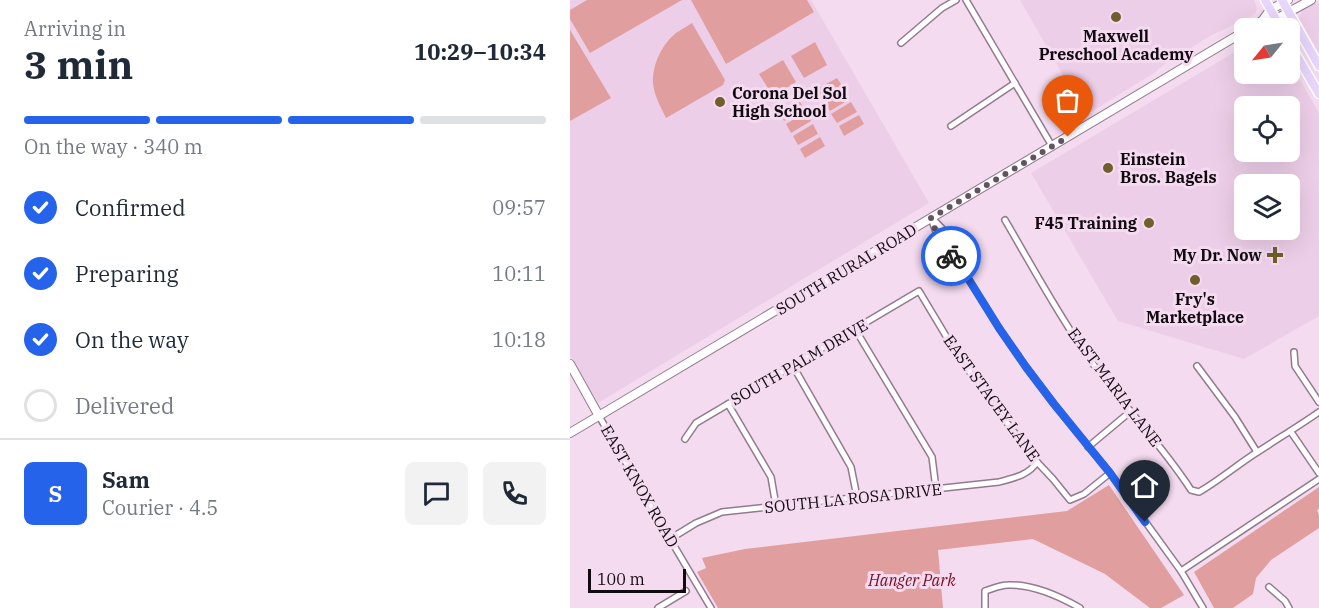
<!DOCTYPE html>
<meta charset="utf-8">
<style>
:root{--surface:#fff;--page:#f2f2f3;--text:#1f2937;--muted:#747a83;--line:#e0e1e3;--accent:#2563eb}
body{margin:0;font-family:"IBM Plex Serif",serif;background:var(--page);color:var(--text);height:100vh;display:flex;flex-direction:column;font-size:22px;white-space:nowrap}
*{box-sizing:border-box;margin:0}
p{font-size:20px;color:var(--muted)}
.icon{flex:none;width:33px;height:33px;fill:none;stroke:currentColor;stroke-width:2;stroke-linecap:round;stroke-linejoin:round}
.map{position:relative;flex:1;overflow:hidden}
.panel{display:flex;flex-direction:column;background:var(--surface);width:570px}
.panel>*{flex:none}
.needle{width:39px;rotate:240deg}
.fabs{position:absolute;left:664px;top:18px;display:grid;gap:12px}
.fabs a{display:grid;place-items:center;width:66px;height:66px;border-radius:9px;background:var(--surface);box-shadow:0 6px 24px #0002;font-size:30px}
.scale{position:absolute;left:18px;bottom:15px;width:98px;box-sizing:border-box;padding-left:6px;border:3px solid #120a11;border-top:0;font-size:16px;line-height:21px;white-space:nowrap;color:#120a11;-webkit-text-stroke:4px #f4dbf0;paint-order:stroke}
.pin{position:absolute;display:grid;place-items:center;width:51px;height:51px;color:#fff;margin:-62px -26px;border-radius:50% 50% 50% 0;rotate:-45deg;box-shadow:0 0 6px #0007}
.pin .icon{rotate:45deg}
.courier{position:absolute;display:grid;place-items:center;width:60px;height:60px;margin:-30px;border:4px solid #2563eb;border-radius:50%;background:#fff;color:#222;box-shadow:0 2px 8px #0007}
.overview em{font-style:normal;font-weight:700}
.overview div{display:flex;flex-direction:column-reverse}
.overview{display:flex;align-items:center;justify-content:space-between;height:102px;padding:0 24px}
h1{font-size:39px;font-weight:700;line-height:45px}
.bar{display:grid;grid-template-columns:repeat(4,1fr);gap:9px 6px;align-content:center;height:72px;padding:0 24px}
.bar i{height:8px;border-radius:4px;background:var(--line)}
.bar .selected{background:var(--accent)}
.bar p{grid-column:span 4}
.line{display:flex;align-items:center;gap:15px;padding:0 24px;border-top:2px solid var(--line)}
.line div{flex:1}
.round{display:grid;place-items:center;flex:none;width:63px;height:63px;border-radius:9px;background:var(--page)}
ol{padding:0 24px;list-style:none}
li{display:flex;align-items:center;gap:18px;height:66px}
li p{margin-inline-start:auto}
li .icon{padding:6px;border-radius:50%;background:var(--accent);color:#fff;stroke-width:4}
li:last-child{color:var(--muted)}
li i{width:33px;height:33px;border:3px solid var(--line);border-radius:50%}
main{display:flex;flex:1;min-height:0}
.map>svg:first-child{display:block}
.built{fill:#edcee8;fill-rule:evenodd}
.green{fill:#e19e9e}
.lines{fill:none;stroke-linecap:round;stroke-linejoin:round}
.street-casing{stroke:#917b8e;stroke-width:8}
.secondary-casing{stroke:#917b8e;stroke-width:10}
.primary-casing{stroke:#fff;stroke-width:11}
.street{stroke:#fff;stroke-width:5}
.secondary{stroke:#fff;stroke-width:8}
.primary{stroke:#e9d6fc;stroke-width:8}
.done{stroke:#61535f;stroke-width:6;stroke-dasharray:0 10.8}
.route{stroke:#2563eb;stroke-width:8}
.poi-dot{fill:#705e2c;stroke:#f4dbf0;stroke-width:2}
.labels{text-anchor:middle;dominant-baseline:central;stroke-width:6;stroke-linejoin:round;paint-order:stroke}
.poi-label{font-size:16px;font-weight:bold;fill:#120a11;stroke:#f4dbf0}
.street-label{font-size:16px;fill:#120a11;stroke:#f4dbf0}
.park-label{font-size:16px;font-style:italic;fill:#7c0c22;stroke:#f4dbf0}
</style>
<main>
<section class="panel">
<div class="overview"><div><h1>3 min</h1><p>Arriving in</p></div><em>10:29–10:34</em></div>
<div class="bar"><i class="selected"></i><i class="selected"></i><i class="selected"></i><i></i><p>On the way · 340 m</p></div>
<ol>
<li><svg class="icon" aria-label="check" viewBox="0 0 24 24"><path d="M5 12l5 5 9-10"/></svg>Confirmed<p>09:57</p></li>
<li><svg class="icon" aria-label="check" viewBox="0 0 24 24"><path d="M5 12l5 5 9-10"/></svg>Preparing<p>10:11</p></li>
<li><svg class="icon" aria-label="check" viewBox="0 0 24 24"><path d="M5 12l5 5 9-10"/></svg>On the way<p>10:18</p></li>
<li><i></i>Delivered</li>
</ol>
<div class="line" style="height:108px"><b class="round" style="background:var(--accent);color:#fff">S</b><div><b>Sam</b><p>Courier · 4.5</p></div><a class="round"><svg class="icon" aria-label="chat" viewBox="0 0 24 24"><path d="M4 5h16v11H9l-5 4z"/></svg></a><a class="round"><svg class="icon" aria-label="phone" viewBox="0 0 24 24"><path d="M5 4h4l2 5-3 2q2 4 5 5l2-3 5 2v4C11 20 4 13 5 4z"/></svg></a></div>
</section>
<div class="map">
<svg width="749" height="608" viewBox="0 0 749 608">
<rect width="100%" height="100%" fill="#f4dbf0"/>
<g class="built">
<polygon points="0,0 241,0 359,203 28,403 0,355"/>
<polygon points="450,0 684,0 687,8 686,12 682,16 642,35 597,62 584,73 516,115"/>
<polygon points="749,2 749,53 729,18 733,9"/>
<path d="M 675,46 L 675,74 L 720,74 L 720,63 L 749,113 L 749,316 L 674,359 L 548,321 L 461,173 ZM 720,106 L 720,152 L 675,152 L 675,106 ZM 720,184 L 720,230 L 675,230 L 675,184 Z"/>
</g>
<g class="green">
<polygon points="17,0 112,0 20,53 0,19 0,10"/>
<polygon points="121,0 237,0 244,12 156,64"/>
<path d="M 122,23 L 155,80 L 153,85 L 96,118 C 91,108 84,95 83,83 C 82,65 92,44 106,33 C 111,30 117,26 122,23 Z"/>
<polygon points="0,30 41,98 0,121"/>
<polygon points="245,42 257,65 234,78 221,56"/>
<polygon points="213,60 226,82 203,96 189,74"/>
<polygon points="267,78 273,87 253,99 247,89"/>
<polygon points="274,90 280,99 260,111 254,102"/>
<polygon points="229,100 234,109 214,121 209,111"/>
<polygon points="281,102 287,112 267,123 261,114"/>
<polygon points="236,112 241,121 221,133 216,124"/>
<polygon points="289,115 294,124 274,136 269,126"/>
<polygon points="243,124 248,134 228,145 223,136"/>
<polygon points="250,137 255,146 235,158 230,149"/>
<polygon points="539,485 614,595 591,608 580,608 535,574 463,539 368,550 373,608 148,608 127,572 136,568 132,558 175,549 497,511"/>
<polygon points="749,487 749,509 747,510 749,515 749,528 701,560 686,578 683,594 663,608 644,608 624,572"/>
</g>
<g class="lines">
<defs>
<g id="street">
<polyline points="396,0 482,146"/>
<polyline points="331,43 372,8 386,0"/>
<polyline points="381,126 445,83"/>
<polyline points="361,218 366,232 380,256 391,267 429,328 456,367 484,404 540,473 611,571 633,608"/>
<path d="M 363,219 C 377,232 387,248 391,267"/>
<path d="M 435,220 C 462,266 487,313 518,357 C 550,403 591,443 621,490 L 629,492 C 650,480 668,464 689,451 C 709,438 729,426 749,412"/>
<polyline points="285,329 362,457 366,489"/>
<polyline points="724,352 725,366 749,402"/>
<polyline points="223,366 281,467 287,497"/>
<polyline points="627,366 665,417 687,452"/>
<polyline points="158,404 201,477 206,506"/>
<polyline points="29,416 100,539 141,608"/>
<polyline points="721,432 749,473"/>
<polyline points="115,439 126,423 349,291 379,341 411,389 467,462 483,479 500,500 514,494 540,473"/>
<polyline points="518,447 561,411"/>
<path d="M 100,539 L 126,523 L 152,512 L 429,482 C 444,478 459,475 467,462"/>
<polyline points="611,571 749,479"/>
<polyline points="699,587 715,601 719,608"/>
<polyline points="88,608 116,591"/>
<path d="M 415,608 L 415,591 C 422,589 430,585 438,585 C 463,584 489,596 510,608"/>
</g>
<g id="secondary">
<polyline points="692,21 700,10 718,0"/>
<polyline points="680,28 692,21 706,19 741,0"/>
<polyline points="0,364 29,416"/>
<polyline points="0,433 675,31"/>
</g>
<g id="primary">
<polyline points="695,0 711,28"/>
<polyline points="712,0 749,66"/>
<polyline points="720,44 749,94"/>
</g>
</defs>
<use href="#street" class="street-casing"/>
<use href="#secondary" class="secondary-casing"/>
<use href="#primary" class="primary-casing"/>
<use href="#street" class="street"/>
<use href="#secondary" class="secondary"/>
<use href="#primary" class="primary"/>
</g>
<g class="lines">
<polyline class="done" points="381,256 366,232 361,218 498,137"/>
<polyline class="route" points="381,256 391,267 429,328 456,367 484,404 540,473 575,522"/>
</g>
<g class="poi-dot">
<circle cx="546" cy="17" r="6"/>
<circle cx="150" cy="102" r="6"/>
<circle cx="538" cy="168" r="6"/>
<circle cx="579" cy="223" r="6"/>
<path d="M702 246h6v6h6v6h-6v6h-6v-6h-6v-6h6z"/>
<circle cx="625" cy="280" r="6"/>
</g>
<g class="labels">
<g class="poi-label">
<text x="546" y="36">Maxwell<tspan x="546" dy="18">Preschool Academy</tspan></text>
<text x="162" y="93" text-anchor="start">Corona Del Sol<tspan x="162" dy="18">High School</tspan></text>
<text x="550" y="159" text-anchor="start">Einstein<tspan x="550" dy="18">Bros. Bagels</tspan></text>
<text x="567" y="223" text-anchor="end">F45 Training</text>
<text x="692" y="255" text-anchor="end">My Dr. Now</text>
<text x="625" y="299">Fry's<tspan x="625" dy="18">Marketplace</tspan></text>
</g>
<g class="street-label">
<text transform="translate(276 269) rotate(-31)">SOUTH RURAL ROAD</text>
<text transform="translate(229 362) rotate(-30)">SOUTH PALM DRIVE</text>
<text transform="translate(545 387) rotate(53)">EAST MARIA LANE</text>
<text transform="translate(422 398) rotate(54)">EAST STACEY LANE</text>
<text transform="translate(70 486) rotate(60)">EAST KNOX ROAD</text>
<text transform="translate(283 498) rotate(-6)">SOUTH LA ROSA DRIVE</text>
</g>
<g class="park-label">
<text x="342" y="580">Hanger Park</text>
</g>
</g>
</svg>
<div class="fabs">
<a><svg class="needle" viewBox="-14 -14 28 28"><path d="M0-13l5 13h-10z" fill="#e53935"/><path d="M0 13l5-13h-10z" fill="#747a83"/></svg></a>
<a><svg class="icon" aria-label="locate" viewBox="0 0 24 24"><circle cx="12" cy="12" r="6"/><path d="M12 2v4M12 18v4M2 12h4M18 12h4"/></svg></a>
<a><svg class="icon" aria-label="layers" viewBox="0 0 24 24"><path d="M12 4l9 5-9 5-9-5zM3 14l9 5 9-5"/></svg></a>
</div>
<div class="scale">100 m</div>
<div class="pin" style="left:498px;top:137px;background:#ea580c"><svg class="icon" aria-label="bag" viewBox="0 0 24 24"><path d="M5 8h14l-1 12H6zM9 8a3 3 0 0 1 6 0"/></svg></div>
<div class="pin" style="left:575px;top:522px;background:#1f2937"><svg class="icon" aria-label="home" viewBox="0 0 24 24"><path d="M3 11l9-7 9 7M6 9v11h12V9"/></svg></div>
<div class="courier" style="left:381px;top:256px"><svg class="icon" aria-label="bike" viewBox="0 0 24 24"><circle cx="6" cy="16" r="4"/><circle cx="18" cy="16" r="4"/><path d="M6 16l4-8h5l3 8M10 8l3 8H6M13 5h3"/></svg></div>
</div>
</main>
